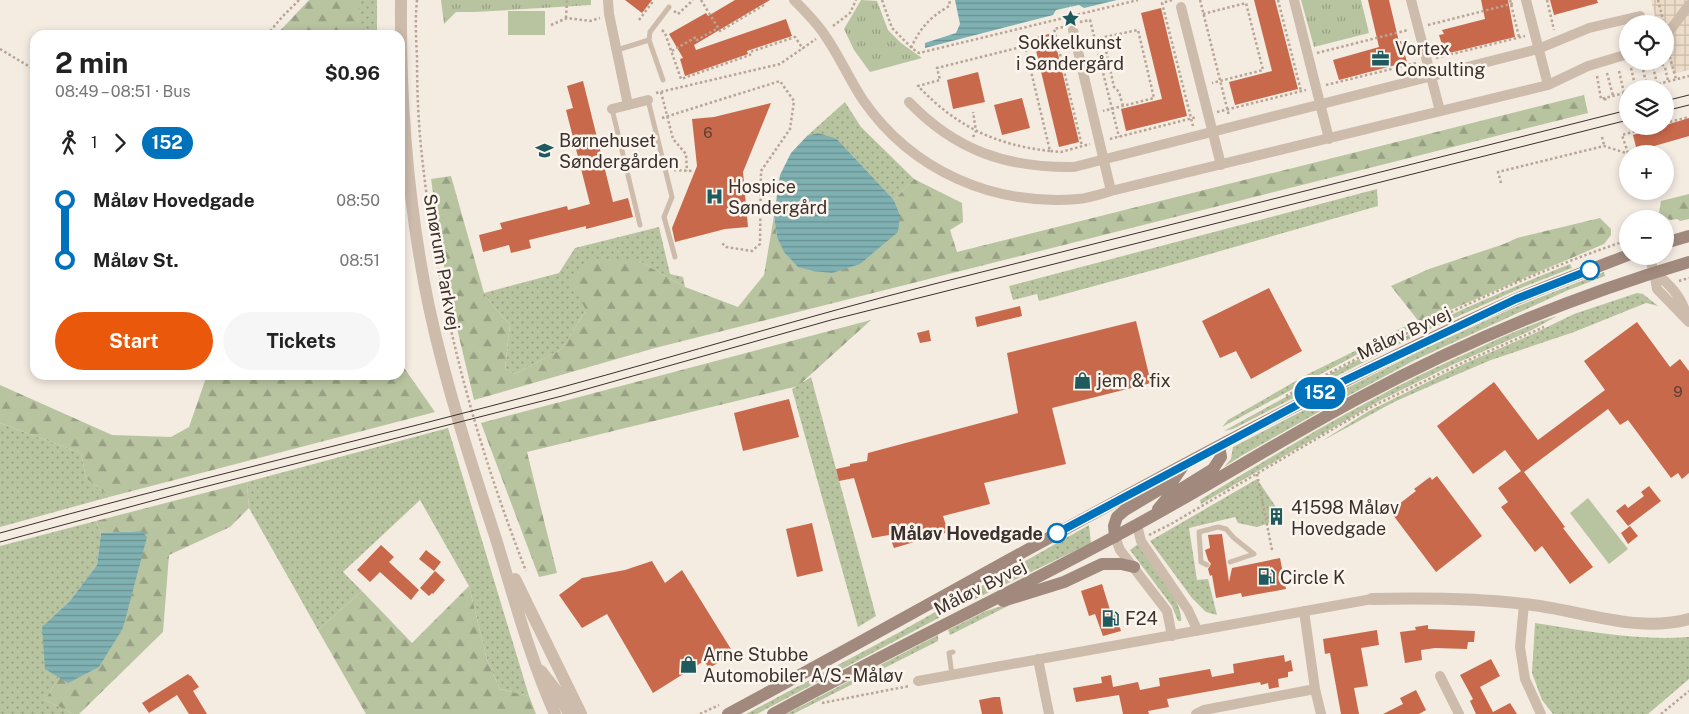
<!DOCTYPE html>
<html lang="en">
<head>
<meta charset="utf-8">
<style>
	:root { --surface:#fff; --page:#f6f6f6; --text:#222; --muted:#767676; --accent:#ea580c }
	body { margin:0; font-family:"Public Sans",sans-serif; background:var(--page); color:var(--text); height:100vh; display:flex; flex-direction:column; font-size:19px; white-space:nowrap }
	* { box-sizing:border-box; margin:0 }
	p { font-size:16px; color:var(--muted) }
	.icon { flex:none; width:28px; height:28px; fill:none; stroke:currentColor; stroke-width:2; stroke-linecap:round; stroke-linejoin:round }
	.map { position:relative; flex:1; overflow:hidden }
	.side { position:absolute; left:30px; top:30px; width:375px; height:350px; display:flex; flex-direction:column; background:var(--surface); border-radius:15px; box-shadow:0 2px 8px #0003 }
	.side>* { flex:none }
	.badge { padding:0 10px; border-radius:16px; font-size:18px; line-height:32px }
	.buttons { position:absolute; left:1619px; top:15px; display:grid; gap:10px }
	.buttons a { display:grid; place-items:center; width:55px; height:55px; border-radius:50%; background:var(--surface); box-shadow:0 2px 8px #0003; font-size:25px }
	.map>.badge { position:absolute; translate:-50% -50%; box-shadow:0 0 0 2px #fff }
	.legs { display:flex; align-items:center; gap:8px; height:55px; padding:0 25px; font-size:16px }
	.legs p { margin-inline-start:auto }
	.headline { display:flex; align-items:center; justify-content:space-between; height:85px; padding:0 25px }
	h1 { font-size:28px; font-weight:700; line-height:38px }
	.button { display:flex; gap:10px; margin-top:auto; padding:10px 25px }
	.button a { flex:1; height:58px; border-radius:30px; background:var(--accent); color:#fff; font-size:20px; font-weight:700; line-height:58px; text-align:center }
	.button a+a { background:var(--page); color:var(--text) }
	ul { padding:0 25px; list-style:none }
	li { display:flex; align-items:center; gap:18px; height:60px; font-size:19px }
	li i { display:grid; place-items:center; width:8px; height:100%; margin:0 6px; background:currentColor }
	li i::after { content:''; width:12px; height:12px; margin:-6px; border:4px solid; border-radius:50%; background:var(--surface) }
	li p { margin-inline-start:auto }
	li:first-child i { background:linear-gradient(#0000 50%,currentColor 0) }
	li:last-child i { background:linear-gradient(currentColor 50%,#0000 0) }
	.map>svg:first-child { display:block }
</style>
</head>
<body>
<div class="map">
<svg width="1689" height="714" viewBox="0 0 1689 714">
	<defs>
		<pattern id="grass-dots" width="8" height="8" patternUnits="userSpaceOnUse" patternTransform="scale(1.25)"><rect width="8" height="8" fill="#b8c4a0"/><path d="M2 2h.1M6 6h.1" fill="none" stroke="#97a083" stroke-width="1.8" stroke-linecap="round"/></pattern>
		<pattern id="forest-firs" width="22" height="20" patternUnits="userSpaceOnUse" patternTransform="scale(1.25)"><rect width="22" height="20" fill="#b8c4a0"/><path d="M5 1l3.5 6h-7zM16 11l3.5 6h-7z" fill="#97a083"/></pattern>
		<pattern id="park-tufts" width="24" height="20" patternUnits="userSpaceOnUse" patternTransform="scale(1.25)"><rect width="24" height="20" fill="#b8c4a0"/><path d="M3 7l-1-3M5 7V3M7 7l1-3M15 17l-1-3M17 17v-4M19 17l1-3" fill="none" stroke="#97a083"/></pattern>
		<pattern id="plaza-grid" width="8" height="8" patternUnits="userSpaceOnUse" patternTransform="scale(1.25)"><rect width="8" height="8" fill="#ecdcc8"/><path d="M0 4h8M4 0v8" fill="none" stroke="#cbbdac"/></pattern>
		<pattern id="water-rules" width="6" height="5" patternUnits="userSpaceOnUse" patternTransform="scale(1.25)"><rect width="6" height="5" fill="#7fb0b2"/><path d="M0 2.5h6" fill="none" stroke="#699091"/></pattern>
	</defs>
	<rect width="100%" height="100%" fill="#f4ebe1"/>
	<!-- grass -->
	<path fill="url(#grass-dots)" d="M360,0H377V35H360Z
		M845,102L861,127L914,179L894,200L837,139L807,136Z
		M1377,189L1378,206L1168,266L1039,301L1037,294L1013,300L1009,286Z
		M659,227L670,274L683,277L685,287L639,261L586,310L562,349L515,374L505,369L510,324L493,306L484,293L559,273L575,248Z
		M1570,264L1572,268L1521,288L1421,333L1233,429L1224,431C1336,368 1451,311 1570,264Z
		M1604,272L1605,276L1566,291L1415,360L1331,405L1241,456L1224,467L1231,459L1233,447L1333,395L1426,348L1511,309Z
		M1637,293L1643,294L1658,306L1646,303L1574,332L1491,360L1437,383L1394,402L1322,441L1369,411L1466,363L1533,334L1574,314Z
		M1557,316L1530,331L1452,365L1381,400L1201,504L1200,500L1208,495C1294,443 1380,391 1472,351C1500,338 1528,325 1557,316Z
		M1414,322L1415,326L1360,353L1222,427L1228,420L1308,374Z
		M811,377L876,616L858,627L792,389Z
		M0,423L81,453L86,478L109,497L0,527Z
		M448,428L529,696L500,689L487,660L469,586L420,500L343,572L362,591L318,630L249,508L247,482Z
		M1257,479L1278,510L1273,514L1276,521L1257,527L1238,523L1235,517L1189,528L1197,580L1208,579L1217,615L1206,612L1192,598L1150,541Z
		M96,521L101,533L97,565L69,602L42,628L59,677L45,700L74,714H0V546Z
		M1089,525L1091,543L967,603L757,714H746L898,633Z
		M1138,544C1149,562 1184,601 1181,621H1178L1172,606L1130,550Z
		M1008,604V606L950,635L948,630L986,611Z
		M1535,623C1587,631 1637,641 1689,637V679L1648,714H1553L1542,700L1532,673Z
		M938,635V641L793,714H786Z"/>
	<!-- forest -->
	<path fill="url(#forest-firs)" d="M309,0H360V35H276Z
		M1584,95L1588,113L655,348L474,400L447,286L431,179L451,176L484,293L493,306L510,324L505,369L515,374L562,349L586,310L571,282L590,259L639,261L685,287L738,307L764,275L774,216L777,237L900,215L894,200L914,179L962,203L963,222L950,230L957,252Z
		M1689,194V219L1680,221L1677,219L1670,220L1659,213L1661,201Z
		M1600,218L1611,229V235L1604,244L1420,323L1391,286L1429,269L1504,244L1517,238Z
		M871,320L798,386L527,452L557,573L539,577L481,423Z
		M400,362L435,412L109,497L86,478L81,453L0,423V385L112,435L171,437L189,427L207,375H400Z
		M247,482L249,508L230,527L169,555L163,632L79,714H74L45,700L59,677L123,628L141,531L101,533L96,521Z
		M469,586L487,660L500,689L529,696L536,714H366L318,630L362,591L412,643Z"/>
	<!-- park -->
	<path fill="url(#park-tufts)" d="M441,0H591V5L475,12H456L444,24Z
		M861,0L877,1L888,30L901,43L922,58L870,72L854,50L844,29Z
		M1301,0H1361L1369,33L1314,47Z"/>
	<!-- pitch -->
	<path fill="#b8c4a0" d="M508,11H545V35H508Z
		M1588,498L1628,549L1609,564L1570,513Z"/>
	<!-- plaza -->
	<path fill="url(#plaza-grid)" d="M1651,0H1689V70L1673,74L1665,48V24H1657Z"/>
	<!-- water -->
	<path fill="url(#water-rules)" d="M955,0H1117L1084,8L1079,5L1056,10L1053,15L925,48V43L956,33L960,24Z
		M818,133L837,139L894,200L900,215L898,232L860,264L832,273L813,271L798,267L784,252L777,237L774,216L780,175L791,153L807,136Z
		M142,531L147,537L123,628L99,667L68,683L45,669L42,627L69,602L97,565L101,533Z"/>
	<!-- building -->
	<path fill="#c8694b" d="M625,0H652L642,13Z
		M735,0H770L694,45L696,50L786,19L792,36L747,51L748,54L685,76L680,59L683,58L669,34L706,13L708,16Z
		M1254,0H1275L1298,89L1235,105L1229,82L1272,71Z
		M1368,0H1389L1399,42L1401,41L1407,62L1339,80L1333,60L1379,47Z
		M1481,0H1508L1515,37L1445,54L1439,35L1444,34L1442,30L1485,19Z
		M1550,0H1597L1598,3L1554,15Z
		M1161,8L1187,116L1126,131L1121,109L1162,99L1141,13Z
		M1053,33L1079,142L1059,147L1033,38Z
		M978,72L985,102L953,109L947,80Z
		M583,81L613,202L628,198L633,217L586,229V226L529,240L531,248L511,253L509,245L483,252L479,235L502,229L500,223L567,206L568,210L590,204L566,110L573,108L567,86Z
		M1022,98L1030,128L1002,135L994,105Z
		M771,103L743,172L748,227L725,229L675,242L672,228L697,166L692,119L714,117Z
		M1689,118V136L1637,151L1633,135Z
		M1269,288L1302,351L1251,379L1236,351L1220,358L1202,321Z
		M1020,306L1022,316L977,327L975,317Z
		M1136,321L1151,383L1052,408L1066,464L984,483L990,504L943,516L948,532L894,548L889,535L872,538L854,478L839,481L836,469L850,466V464L867,461L868,453L1018,413L1007,353Z
		M1637,322L1670,367L1680,359L1689,371V473L1682,479L1678,473L1671,478L1628,420L1620,425L1608,409L1524,472L1565,527L1563,528L1593,567L1570,584L1542,546L1535,552L1501,507L1508,502L1498,488L1521,471L1505,450L1473,474L1437,426L1494,382L1538,440L1605,390L1584,361Z
		M929,330L931,341L920,343L917,333Z
		M789,399L799,437L743,451L734,413Z
		M1437,476L1482,536L1436,572L1390,511L1416,491L1414,489L1430,477L1432,480Z
		M1649,486L1661,501L1628,526L1616,511L1625,504L1628,508L1644,496L1641,492Z
		M812,523L823,571L797,577L786,529Z
		M1630,526L1638,536L1628,544L1621,533Z
		M1222,534L1229,582L1232,568L1280,558L1286,589L1242,597L1241,593L1216,598L1212,575L1210,576L1208,569L1211,564L1208,560L1205,550L1210,548L1208,535Z
		M381,545L394,557L389,562L419,590L411,600L380,572L370,582L357,570Z
		M426,550L441,562L434,571L419,559Z
		M652,561L665,583L682,570L734,654L709,668L704,661L653,693L607,614L582,628L559,595L582,578L625,570Z
		M435,571L445,580L433,594L432,593L429,596L420,588Z
		M1102,584L1110,610L1114,609L1121,631L1103,636L1095,614L1089,616L1081,591Z
		M1428,625V629L1475,631L1474,642H1468L1467,649L1435,648L1421,650L1422,660L1405,663L1400,632L1416,630L1415,627Z
		M1377,630L1379,645L1361,648L1368,686L1354,688L1359,714H1341L1330,653L1325,654L1323,639Z
		M1284,655L1285,662L1291,660L1293,671L1288,672V677L1278,679L1279,687L1269,689L1268,683L1261,685L1260,682L1167,699L1169,707L1148,711L1149,714H1123L1119,695L1076,702L1073,688L1102,683L1101,677L1111,675L1113,687L1138,682L1140,690L1160,686L1159,678L1210,669L1212,677L1234,673L1233,664Z
		M1491,659L1500,676L1480,687L1493,712L1510,703L1517,714H1476L1470,701L1473,699L1460,675Z
		M188,674L190,676H191L199,687L193,691L207,714H189L177,695L149,713L142,703Z
		M1416,690L1426,710L1419,714H1383L1403,704L1400,698Z
		M994,697H1000L1003,714H982L979,700Z"/>
	<g fill="none" stroke-linecap="round" stroke-linejoin="round">
		<!-- path -->
		<path stroke="#b9a596" stroke-width="2.5" stroke-dasharray="2.5 2.5" stroke-linecap="butt" d="M417,0C415,19 416,38 417,57C417,87 418,117 421,147C436,295 472,433 526,571
			M701,0L720,31L764,5
			M882,0L892,28L913,49L919,53L1138,0
			M1172,0L1162,3L1193,126
			M1200,0L1229,116
			M1278,0L1301,91
			M1510,0L1519,37
			M1547,0L1554,30
			M1658,0L1663,20
			M674,11L678,14L693,0
			M1203,14L1246,3L1263,70L1212,83
			M566,18L567,0
			M639,20L654,0
			M1080,22L1090,20L1119,137
			M551,25L567,18L590,21L600,18
			M1428,25L1515,3
			M833,26L850,13L856,0
			M1063,27L1054,29L1082,146
			M662,30L665,33L681,79L750,55V52L795,37L803,49
			M267,35L282,17L299,0
			M1103,37L1114,87L1119,92L1123,106
			M1095,39L1138,30L1154,98L1103,111
			M1667,47L1676,79
			M911,48C919,30 929,18 946,8L949,6L950,0
			M0,49L35,70
			M672,51L696,37L697,40L718,28
			M1317,53L1408,30
			M1436,58L1525,36
			M1658,61L1665,67L1668,81
			M1652,62L1657,84
			M1642,65L1647,87
			M1631,68L1636,89
			M1619,71L1624,93
			M1607,73L1613,96
			M1597,76L1601,99L1628,92
			M1326,85L1416,63
			M1639,89L1689,76
			M661,92L673,139L686,154L687,171
			M656,93L780,64L816,39
			M1605,98L1606,103
			M1217,112L1306,90
			M662,118L780,81L794,101L790,129L761,171L760,244L752,251L726,247L722,243
			M1665,123L1689,117
			M973,137L976,131L973,112
			M1602,137L1604,145
			M1110,139L1197,117
			M1050,151C995,145 956,126 918,86L940,80L937,68L1025,46L1050,151L1061,152L1090,144
			M1628,153L1622,135L1654,126
			M1639,154L1644,152L1645,154
			M674,170L693,171
			M1501,183L1498,172L1604,146L1629,154
			M1679,281L1689,278
			M1286,396C1396,337 1509,280 1628,240
			M1257,474L1272,550
			M1149,535L1171,524L1369,408L1464,362L1544,327
			M822,703L909,686
			M700,714L719,705
			M1661,714L1689,691"/>
		<!-- service -->
		<path stroke="#cdbbac" stroke-width="5" d="M649,40L650,32L669,7
			M617,50L649,40L663,80
			M648,100L672,197L664,217L675,257
			M612,109L640,225
			M1207,565L1201,562L1199,532L1218,527L1226,529L1234,538L1254,554L1230,562
			M952,675L949,653L953,652"/>
		<!-- minor -->
		<path stroke="#cdbbac" stroke-width="10" d="M608,0L609,14L628,105
			M794,0C804,10 816,22 824,34C839,55 849,79 863,100C912,171 993,206 1078,199C1089,198 1101,194 1111,191L1548,85L1588,66L1628,54
			M1294,0L1329,139
			M1411,0L1440,111
			M1526,0L1548,85
			M1181,7L1221,165
			M1073,30L1111,191
			M1665,37L1689,5
			M909,102C956,151 1007,168 1074,167L1538,49L1589,28L1640,16
			M612,109L648,100
			M1649,256L1654,272L1657,289L1689,322
			M1654,272C1670,284 1684,299 1687,319
			M1137,525L1141,541L1188,610L1195,625L1196,631
			M1115,537L1120,550L1167,611L1172,636
			M1524,604L1520,647L1525,679L1541,714
			M1304,611L1315,689L1321,714
			M1038,659L1049,714
			M1440,676L1459,714
			M918,681L1372,599
			M1196,714L1204,710L1315,689"/>
		<!-- tertiary -->
		<path stroke="#cdbbac" stroke-width="12" d="M401,0C400,103 408,207 429,307C446,386 471,463 496,539C514,598 530,658 555,714
			M515,579L581,714
			M1372,599C1422,598 1474,598 1524,604C1578,609 1635,634 1689,619
			M541,671L558,693L569,714"/>
		<!-- secondary -->
		<path stroke="#a18a7d" stroke-width="12" d="M1665,243L1689,236
			M1158,509L1168,497L1213,469L1221,457L1219,446
			M1115,537L1114,526L1117,517L1125,510L1172,482L1183,466
			M1003,601L1064,582L1102,564H1121L1134,567
			M728,714C989,574 1244,422 1514,300C1551,284 1590,270 1628,255
			M773,714C893,648 1018,590 1138,524C1213,483 1286,437 1361,397C1464,342 1577,295 1689,262"/>
		<!-- tram -->
		<path stroke="#3b302b" stroke-width="1" d="M1665,101L1689,95
			M1665,111L1689,105
			M0,533C185,481 373,438 559,388C684,354 808,316 934,284L1628,110
			M0,542L196,489L562,396L831,320L1628,120"/>
	</g>
	<g fill="none" stroke-linecap="round" stroke-linejoin="round">
		<defs>
			<path id="line-1" d="M1057,533L1331,387L1516,299L1590,270"/>
		</defs>
		<!-- line-1 casing -->
		<use href="#line-1" stroke="#fff" stroke-width="11"/>
		<!-- line-1 -->
		<use href="#line-1" stroke="#0072bc" stroke-width="8"/>
	</g>
	<!-- icons -->
	<defs>
		<symbol id="sight-bare" viewBox="-9 -9 18 18"><path d="M0-6L1.8-2.2L6-1.7L2.9 1.2L3.7 5.4L0 3.3L-3.7 5.4L-2.9 1.2L-6-1.7L-1.8-2.2Z" fill="#1f5a5e" stroke="#fbf5ee" stroke-width="2.5" paint-order="stroke"/></symbol>
		<symbol id="office-bare" viewBox="-9 -9 18 18"><path d="M-6-3h4V-5.5h4V-3h4V5H-6ZM-1-4.5V-3h2v-1.5ZM-6 0V1H6V0Z" fill="#1f5a5e" stroke="#fbf5ee" stroke-width="2.5" paint-order="stroke"/></symbol>
		<symbol id="school-bare" viewBox="-9 -9 18 18"><path d="M0-5L7-2L0 1L-7-2ZM-4 1L0 2.5L4 1V4Q0 6-4 4Z" fill="#1f5a5e" stroke="#fbf5ee" stroke-width="2.5" paint-order="stroke"/></symbol>
		<symbol id="hospital-bare" viewBox="-9 -9 18 18"><path d="M-5-5h3v3.5h4V-5h3V5h-3V1.5h-4V5h-3Z" fill="#1f5a5e" stroke="#fbf5ee" stroke-width="2.5" paint-order="stroke"/></symbol>
		<symbol id="shop-bare" viewBox="-9 -9 18 18"><path d="M-5-2.5h2.3a2.7 3.5 0 0 1 5.4 0H5L5.5 6h-11ZM-1.5-2.5h3a1.5 2.3 0 0 0-3 0Z" fill="#1f5a5e" stroke="#fbf5ee" stroke-width="2.5" paint-order="stroke"/></symbol>
		<symbol id="building-bare" viewBox="-9 -9 18 18"><path d="M-4-6H4V6H1V3H-1V6H-4ZM-2.5-4.3h1.7v1.8h-1.7ZM.8-4.3h1.7v1.8H.8ZM-2.5-1h1.7V.8h-1.7ZM.8-1h1.7V.8H.8Z" fill="#1f5a5e" stroke="#fbf5ee" stroke-width="2.5" paint-order="stroke"/></symbol>
		<symbol id="fuel-bare" viewBox="-9 -9 18 18"><path d="M-5.5-6h7V0h2V4h1.3V-2.5L3-4.5l.8-.8L6-3V5H2.5V1h-1V6h-7ZM-4.2-4.7v3.2H.2V-4.7Z" fill="#1f5a5e" stroke="#fbf5ee" stroke-width="2.5" paint-order="stroke"/></symbol>
	</defs>
	<g fill-rule="evenodd">
		<use href="#sight-bare" x="1058" y="6" width="25" height="25"/>
		<use href="#office-bare" x="1368" y="46" width="25" height="25"/>
		<use href="#school-bare" x="532" y="138" width="25" height="25"/>
		<use href="#hospital-bare" x="702" y="184" width="25" height="25"/>
		<use href="#shop-bare" x="1070" y="368" width="25" height="25"/>
		<use href="#building-bare" x="1264" y="504" width="25" height="25"/>
		<use href="#fuel-bare" x="1254" y="564" width="25" height="25"/>
		<use href="#fuel-bare" x="1098" y="606" width="25" height="25"/>
		<use href="#shop-bare" x="676" y="652" width="25" height="25"/>
	</g>
	<!-- markers -->
	<g fill="#fff" stroke="#0072bc" stroke-width="2.5">
		<circle cx="1590" cy="270" r="9"/>
		<circle cx="1057" cy="533" r="9"/>
	</g>
	<g text-anchor="middle" dominant-baseline="central" stroke-width="5" stroke-linejoin="round" paint-order="stroke">
		<!-- number labels -->
		<g font-size="15" fill="#5e3e33">
			<text x="708" y="132">6</text>
			<text x="1678" y="391">9</text>
		</g>
		<!-- poi labels -->
		<g font-size="18" fill="#3b302b" stroke="#fbf5ee" text-anchor="start">
			<text x="1070" y="42" text-anchor="middle">Sokkelkunst<tspan x="1070" dy="21">i Søndergård</tspan></text>
			<text x="1395" y="48">Vortex<tspan x="1395" dy="21">Consulting</tspan></text>
			<text x="559" y="140">Børnehuset<tspan x="559" dy="21">Søndergården</tspan></text>
			<text x="728" y="186">Hospice<tspan x="728" dy="21">Søndergård</tspan></text>
			<text x="1097" y="380">jem &amp; fix</text>
			<text x="1291" y="507">41598 Måløv<tspan x="1291" dy="21">Hovedgade</tspan></text>
			<text x="1280" y="577">Circle K</text>
			<text x="1125" y="618">F24</text>
			<text x="703" y="654">Arne Stubbe<tspan x="703" dy="21">Automobiler A/S - Måløv</tspan></text>
		</g>
		<!-- street labels -->
		<g font-size="18" fill="#3b302b" stroke="#fbf5ee">
			<text transform="translate(442 262) rotate(80)">Smørum Parkvej</text>
			<text transform="translate(1404 333) rotate(-25)">Måløv Byvej</text>
			<text transform="translate(980 587) rotate(-27)">Måløv Byvej</text>
		</g>
		<!-- stop labels -->
		<g font-size="18" font-weight="bold" fill="#3b302b" stroke="#fbf5ee" text-anchor="end">
			<text x="1043" y="533">Måløv Hovedgade</text>
		</g>
	</g>
</svg>
<div class="buttons">
<a><svg class="icon" aria-label="locate" viewBox="0 0 24 24"><circle cx="12" cy="12" r="6"/><path d="M12 2v4M12 18v4M2 12h4M18 12h4"/></svg></a>
<a><svg class="icon" aria-label="layers" viewBox="0 0 24 24"><path d="M12 4l9 5-9 5-9-5zM3 14l9 5 9-5"/></svg></a>
<a>+</a>
<a>−</a>
</div>
<b class="badge" style="left:1320px;top:393px;background:#0072bc;color:#fff">152</b>
<section class="side">
<div class="headline"><div><h1>2 min</h1><p>08:49 – 08:51 · Bus</p></div><b>$0.96</b></div>
<div class="legs"><svg class="icon" aria-label="walk" viewBox="0 0 24 24"><circle cx="13" cy="4" r="2"/><path d="M13 8l-2 6 4 7M11 14l-3 7M7 12l3-4h3l4 4"/></svg>1<svg class="icon" aria-label="forward" viewBox="0 0 24 24"><path d="M9 5l7 7-7 7"/></svg><b class="badge" style="background:#0072bc;color:#fff">152</b></div>
<ul>
<li><i style="color:#0072bc"></i><b>Måløv Hovedgade</b><p>08:50</p></li>
<li><i style="color:#0072bc"></i><b>Måløv St.</b><p>08:51</p></li>
</ul>
<div class="button"><a>Start</a><a>Tickets</a></div>
</section>
</div>
</body>
</html>
